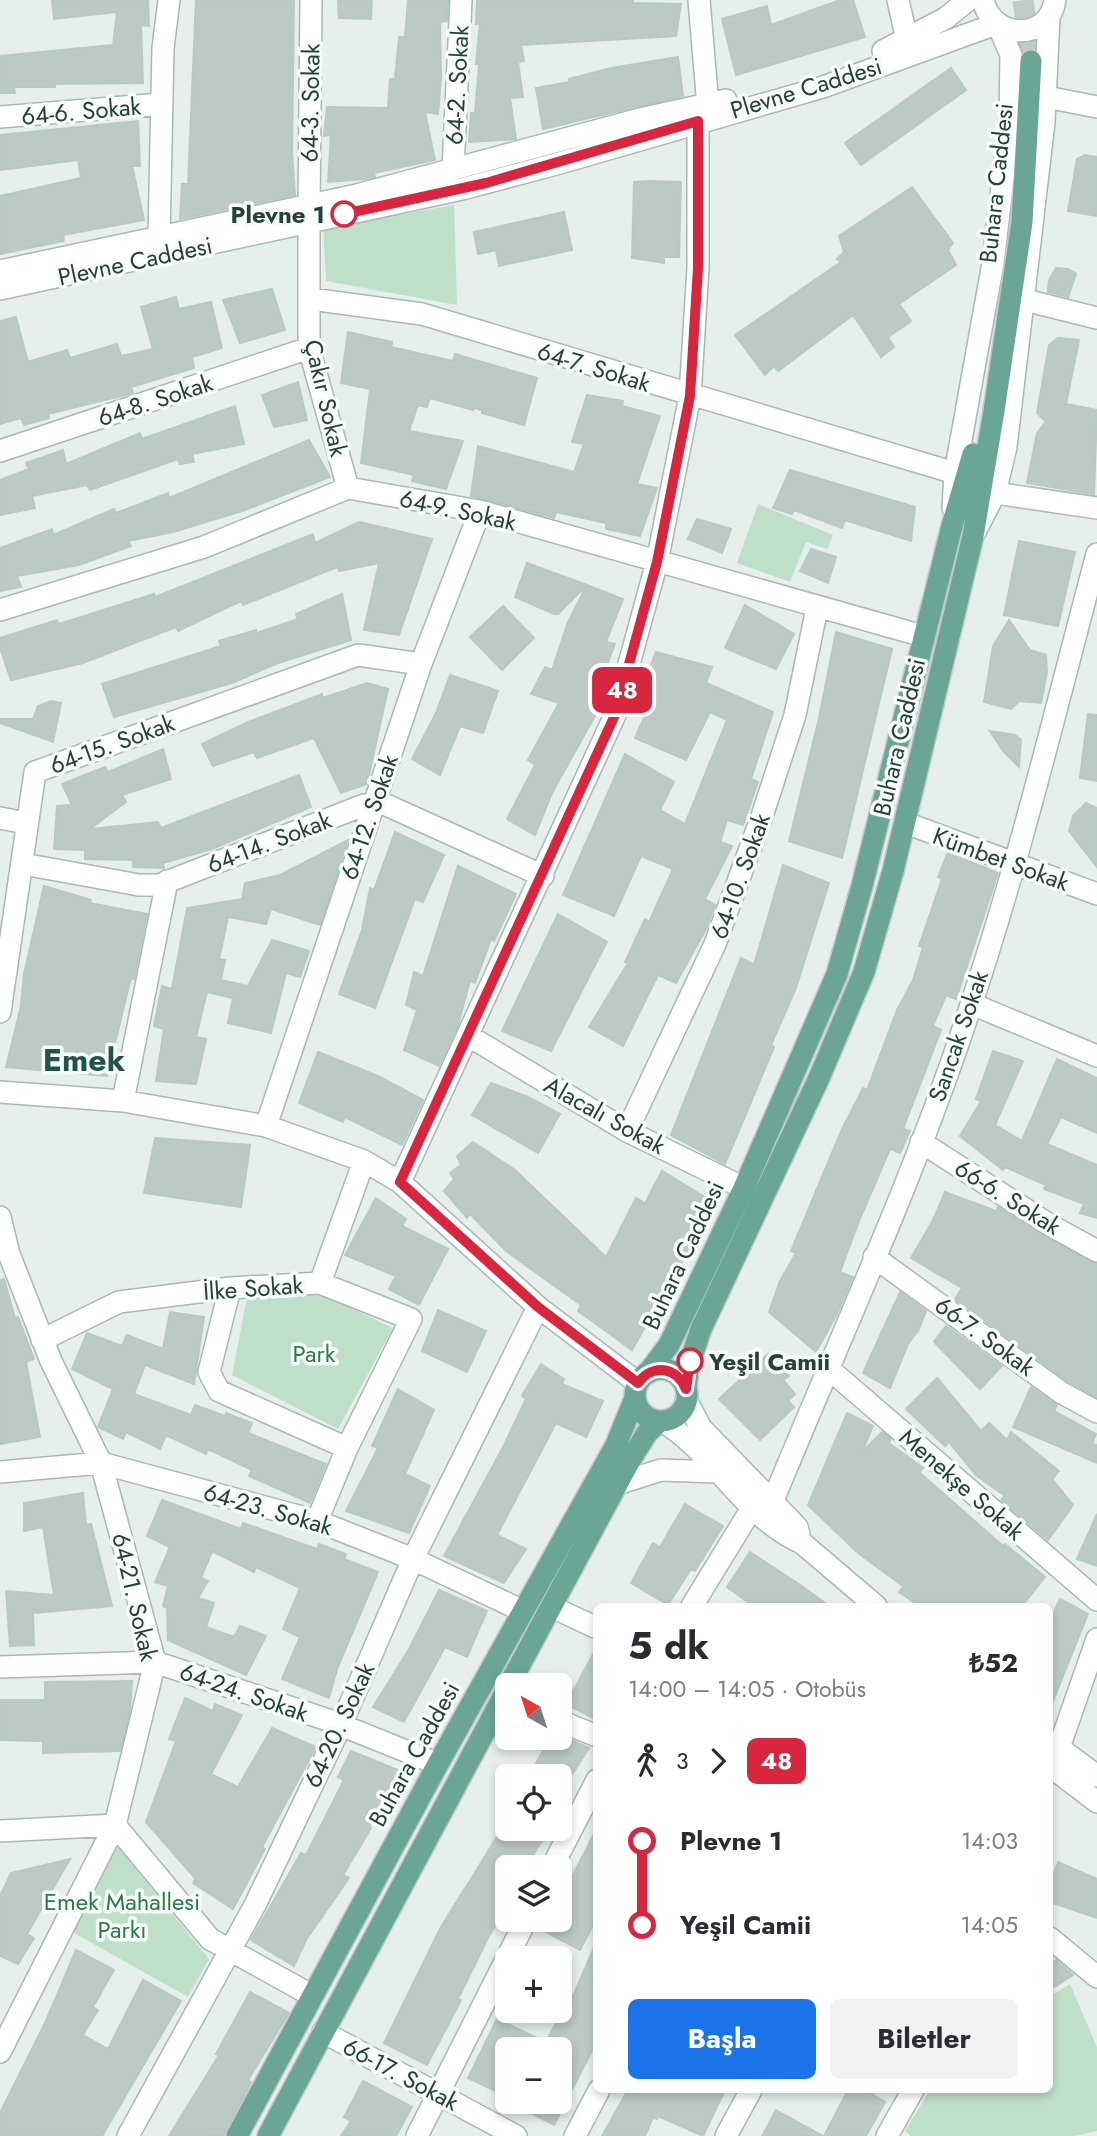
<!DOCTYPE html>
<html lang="tr">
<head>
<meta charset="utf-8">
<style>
	:root { --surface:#fff; --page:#f2f2f3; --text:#2b2b33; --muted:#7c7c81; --accent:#1a73e8 }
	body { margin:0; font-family:Jost,sans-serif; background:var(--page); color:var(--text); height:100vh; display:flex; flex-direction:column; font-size:26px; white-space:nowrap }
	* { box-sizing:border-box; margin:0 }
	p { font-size:23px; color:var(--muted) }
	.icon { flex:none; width:38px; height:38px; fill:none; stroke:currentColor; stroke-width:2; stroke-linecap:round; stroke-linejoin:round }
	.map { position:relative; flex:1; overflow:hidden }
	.panel { position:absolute; left:593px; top:1603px; width:460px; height:490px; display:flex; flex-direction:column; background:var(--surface); border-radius:10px; box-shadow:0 4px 10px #0003 }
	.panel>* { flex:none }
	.badge { padding:0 14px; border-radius:10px; font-size:24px; line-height:46px }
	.needle { width:46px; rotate:321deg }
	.controls { position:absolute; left:495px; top:1673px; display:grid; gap:14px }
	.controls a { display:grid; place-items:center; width:77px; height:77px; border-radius:10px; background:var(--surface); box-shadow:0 4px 10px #0003; font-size:35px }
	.map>.badge { position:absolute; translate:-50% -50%; box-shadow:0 0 0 4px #fff }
	.legs { display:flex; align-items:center; gap:10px; height:77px; padding:0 35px; font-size:23px }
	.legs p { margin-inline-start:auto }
	.overview { display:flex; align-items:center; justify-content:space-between; height:119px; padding:0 35px }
	h1 { font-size:38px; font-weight:700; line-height:52px }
	.action { display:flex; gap:14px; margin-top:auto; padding:14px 35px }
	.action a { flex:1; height:80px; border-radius:10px; background:var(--accent); color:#fff; font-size:28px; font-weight:700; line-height:80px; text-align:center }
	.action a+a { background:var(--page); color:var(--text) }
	ul { padding:0 35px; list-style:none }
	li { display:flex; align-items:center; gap:24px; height:84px; font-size:26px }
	li i { display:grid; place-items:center; width:10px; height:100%; margin:0 9px; background:currentColor }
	li i::after { content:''; width:18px; height:18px; margin:-9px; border:5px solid; border-radius:50%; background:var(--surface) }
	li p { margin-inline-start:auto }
	li:first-child i { background:linear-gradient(#0000 50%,currentColor 0) }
	li:last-child i { background:linear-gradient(currentColor 50%,#0000 0) }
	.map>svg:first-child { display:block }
</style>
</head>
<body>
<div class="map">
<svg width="1097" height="2136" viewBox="0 0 1097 2136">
	<rect width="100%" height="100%" fill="#e6efeb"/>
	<!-- green -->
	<path fill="#bfe0c8" d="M454,205L457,305L326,281L323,228Z
		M758,504L833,535L827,549L806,542L790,582L737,563Z
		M271,1293L326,1296L393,1328L338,1429L232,1375L247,1298Z
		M118,1847L209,1959L188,1997L67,1929Z
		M1070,1984L1097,2047V2131L1075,2136H911L905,2131L930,2090H1050V1989L1054,1994Z"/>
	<!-- building -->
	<path fill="#bbcac4" stroke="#b8c9c2" stroke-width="2" d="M52,0H148L149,26L141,25L143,83L55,84V87H14L15,93H0V56L113,45L117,12L54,19Z
		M196,0H294L292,153L295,195L180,219L182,184H188Z
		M338,0H372L371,19L339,18Z
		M408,0H448L447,21L440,22L441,77L438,114L425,112L435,160L374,173L375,177L366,179L328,182L331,135L324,136L327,107L388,108L390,79H395L399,37H405Z
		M477,0H633V3L681,4L676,36L521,45L524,61L518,62L523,97L510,98L516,139L469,142L471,113H475L479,64H476L480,23L476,24Z
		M840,0H853L865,37L736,75L722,19L767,6L771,25Z
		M678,57L683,96L543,129L536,88L570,82L569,79L611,68Z
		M951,68L966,90L861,165L845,143Z
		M138,121L140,166H132L144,220L63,235L64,241L0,254V196L81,178L78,160L0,170V135Z
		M1085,155L1097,157V216L1068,211L1077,159Z
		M653,181L681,182L679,257H664V263L632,258L634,182Z
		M912,187L953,243L948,250L956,265L899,304L911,321L888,337L894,347L881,357L853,315L778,371L774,366L765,375L735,335L841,262L837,259L844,252L839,236Z
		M564,212L572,250L499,266L496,250L478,254L474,232Z
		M1056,268L1068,269L1076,274L1068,297L1048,292L1049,280Z
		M272,289L285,330L240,343L223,300Z
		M176,297L179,309L211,302L222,348L192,357L194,368L131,387L133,393L48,414L49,418L24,425L21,418L0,424V321L16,317L28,362L67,350L70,358L117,344L121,356L153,349L141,307Z
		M348,332L392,342L391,347L453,361L455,354L537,378L524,425L482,413V410L474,408L473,410L430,398L427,407L418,405L409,431L463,441L446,489L412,481L414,475L361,463L370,389L341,383Z
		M1058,338L1079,340L1066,404L1097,410L1094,494L1027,483L1037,433L1046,422L1037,413L1049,345Z
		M298,382L307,420L274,427L262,395Z
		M587,395L623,401L622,406L660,416L637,484L657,488L640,536L606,529V523L556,512L554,518L471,496L478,446L574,472L584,444L572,442Z
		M235,406L244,444L192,454L194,462L180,464L178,459L90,490L87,485L32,496L35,508L0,515V480L29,469L26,463L63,450L66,464L140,433L142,439Z
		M309,440L330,477L242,511L173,532L128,541L131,546L79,565L17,576L21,587L0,591V548L52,529L53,535L114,509L116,513L168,493L169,498Z
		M790,470L915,507L911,541L845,520L842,528L794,510L792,514L773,508Z
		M697,519L731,529L722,553L688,539Z
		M359,522L432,539L399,635L364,630L379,563L339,571L337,567L243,605L241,601L178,631L176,627L83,663L11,680L0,648V638L57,620L59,624L154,594L155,597L313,534L315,543Z
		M1019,541L1075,552L1058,626L1004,615Z
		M811,549L836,557L828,583L800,571Z
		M527,563L587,585L558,614H554L515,597Z
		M587,585L623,599L606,642L615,644L598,688L602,689L596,714L552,793L535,835L507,819L535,765L528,760L559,703L531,694L545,667L552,670L568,622Z
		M342,594L351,640L278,663L232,683L114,717L102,684L221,646L219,641L256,630L257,633L298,619L296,614Z
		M745,605L794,634L776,669L725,648Z
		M503,606L534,638L502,670L470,637Z
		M1009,620L1030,650L1046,655L1047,672L1041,703L1019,701L1011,709L984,702L993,646Z
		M836,632L892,649L842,858L789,841L819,718Z
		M656,652L712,667L706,683L773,712L751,779L758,782L743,825L727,820L720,842L732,846L705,899L715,905L706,929L676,983L658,975L623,1046L589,1027L628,963L625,962L645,919L649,922L673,869L641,856L614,916L563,895L625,754L674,782L660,810L685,824L727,720L710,712L686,760L635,738L656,691L643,685Z
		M450,675L498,691L483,733L460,726L440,775L412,759L436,713Z
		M367,683L388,689L367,784L341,793L314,738L257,758L254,752L213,766L202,744L248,722L322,694L323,698Z
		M51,701L61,703L53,742L0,723V719H33L38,706Z
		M1088,714L1097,715V781L1080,778Z
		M990,731L1015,735L1021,740L1019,767L1003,751Z
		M163,749L171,779L122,795L126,802L90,829L158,822L161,828L299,775L311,807L212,849L163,863L164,868L133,867V860L85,859V850L54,849L57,806L72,805L62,784L105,767L108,772Z
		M1086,803L1097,808V867L1069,831L1073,816Z
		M395,832L444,855L423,902L415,899L375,1008L339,994L362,930L370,888L374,890Z
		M348,840L320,925L271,909L266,924L228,917L219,959L225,960L221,980L248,986L272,940L309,951L300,977L286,973L271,1033L228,1023L233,998L207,992L196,1037L206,1039L196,1084L156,1081L164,1029L154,1026L162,986L172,989L187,908L242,899L245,883L280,875Z
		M948,852L998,873L956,999L946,995L933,1026L941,1030L903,1129L910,1131L900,1153L890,1149L859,1221L840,1272L853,1277L836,1316L816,1352L769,1312L780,1281L796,1253L791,1251L842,1129L863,1088L867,1090L897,1010L913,980L923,947L919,946L942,879L938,877Z
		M783,865L829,883L796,988L771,1045L774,1047L725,1164L671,1135L741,958L754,965Z
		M458,866L516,894L494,941L491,939L475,983L470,981L458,1025L439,1066L404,1050L417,1010L406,1005L414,972L423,976Z
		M44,886L91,900L90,903L147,914L134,979L131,978L107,1076L6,1067L21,1006L24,974Z
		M558,914L607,942L551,1051L502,1031Z
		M993,1051L1023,1061L995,1125L1022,1141L1057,1059L1097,1078V1133L1061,1117L1047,1144L1097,1165V1218L1080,1213L1084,1204L1044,1189L1046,1185L1005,1167L1003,1170L960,1136L981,1101L976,1099Z
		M318,1052L378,1076L423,1100L402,1145L345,1117L343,1122L299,1103Z
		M491,1083L528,1097L560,1114L538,1153L472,1115Z
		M155,1138L250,1145L241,1207L144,1193Z
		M473,1142L515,1170L606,1257L636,1198L645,1203L662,1171L711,1201L664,1300L661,1299L632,1350L578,1311L581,1305L506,1251L470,1214L467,1218L444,1191L454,1179L450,1173L461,1165L457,1156Z
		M945,1192L996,1211L998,1207L1044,1236L1097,1264V1397L1069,1382L955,1299L962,1288L911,1258L933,1220Z
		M376,1198L406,1219L402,1226L448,1249L419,1305L389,1289L396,1276L345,1255Z
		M4,1279L15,1318L18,1317L34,1359L26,1362L40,1437L0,1444V1280Z
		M900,1292L926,1311L918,1331L908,1344L890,1388L863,1373Z
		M438,1310L486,1331L467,1372L422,1351Z
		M170,1312L204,1317L194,1384L145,1365L134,1394L191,1415L195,1405L225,1416L226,1413L252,1423L248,1433L326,1464L310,1503L249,1476L252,1470L208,1449L206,1454L166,1435L160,1449L126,1432L123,1439L98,1427L113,1389L72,1369L87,1333L122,1346L127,1335L163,1349Z
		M946,1326L1002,1366L980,1389L934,1342Z
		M768,1354L789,1376L783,1380L795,1394L788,1401L794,1407L760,1440L719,1399Z
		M541,1364L564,1379L562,1384L603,1401L586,1437L556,1423L497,1535L526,1549L504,1583L444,1556L502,1449L526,1399L522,1396Z
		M937,1378L981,1431L989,1423L1007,1440L1011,1432L1059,1471L1052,1479L1073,1505L1048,1540L1001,1500L1005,1496L976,1475L949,1442L945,1446L906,1409Z
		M1031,1387L1057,1405L1054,1411L1096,1434L1092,1444L1097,1445V1463L1013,1427Z
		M398,1389L434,1410L405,1474L430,1486L409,1533L346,1511L378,1448L372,1446Z
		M847,1413L873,1426L862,1452L882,1432L891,1439L889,1443L923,1468L919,1472L1003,1546L1005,1544L1045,1577L1022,1606H920L899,1592L904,1587L858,1553L808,1505Z
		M83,1493L86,1525L91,1524L112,1606L33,1613L34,1645L10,1646L6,1591L54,1595L43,1527L24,1531V1503Z
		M162,1500L241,1529L243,1523L317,1549L319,1544L346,1554L344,1559L378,1572L337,1669L329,1698L282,1679L300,1637L283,1629L300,1588L256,1567L254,1572L212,1551L201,1578L208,1581L198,1598L214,1603L206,1627L234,1637L240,1626L266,1636L246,1675L168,1640L167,1608L163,1606L168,1586L155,1582L170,1547L147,1536Z
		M685,1504L723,1526L695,1571L691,1569L668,1605L631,1583L653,1543L660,1547Z
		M1097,1514V1566L1077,1559Z
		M750,1552L799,1584L829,1606H753L727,1587Z
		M439,1590L487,1611L467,1657L445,1647L404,1722L373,1707L408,1651Z
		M1060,1599L1088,1614L1051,1706L1050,1621Z
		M597,1647V1720L566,1704Z
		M132,1681L130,1710L120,1751L43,1753V1741L0,1740V1700H45V1682Z
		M185,1698L213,1711L215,1704L242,1715L211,1774L238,1787L272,1728L316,1747L262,1847L265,1849L233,1909L193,1883L195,1878L146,1822L176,1741L169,1739Z
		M560,1735L589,1748L560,1793V1776H529L550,1738H560Z
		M351,1751L410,1775L392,1801L383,1797L369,1827L371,1828L343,1875L349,1878L306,1940L294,1966L251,1940L301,1853L306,1855L344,1780L338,1777Z
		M597,1828V1918L580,1950L544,1931L549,1920H560V1900Z
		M502,1829H549L526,1867H508V1905L490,1934L458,1999L461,2000L427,2065L384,2043L441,1927Z
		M70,1859L27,1934L34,1938L18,1964L0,1956V1896L11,1873Z
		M1058,1862L1097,1879V1918L1050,1902V1885Z
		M597,1941V2041L554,2125L509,2102H560V2049H508V2097L468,2078L497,2019L546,2042L571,1994L573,1996Z
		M76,1950L114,1970L93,2007L98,2010L83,2035L108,2049L143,1980L181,2001L102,2136H0V2113L46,2021Z
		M1056,1960L1073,1975L1055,1987L1050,1980V1965Z
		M250,1992L289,2013L248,2080L251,2082L224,2135L169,2136L219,2055L216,2054Z
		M363,2081L412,2107L396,2136H341L351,2121L344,2117Z
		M628,2090H725L703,2136L658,2116L657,2119L653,2117L645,2136H602Z
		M848,2090H866L885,2102L866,2136H824Z
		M776,2110L823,2136H762Z"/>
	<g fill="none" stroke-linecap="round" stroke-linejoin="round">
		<!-- primary-tunnel -->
		<path stroke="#bfccc8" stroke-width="21" stroke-dasharray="21 10" stroke-linecap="butt" d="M1023,0L1031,61"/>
		<defs>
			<path id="minor" d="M699,0L709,118
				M898,0L907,40
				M1046,97L1097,107
				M0,117L161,104
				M453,169L461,0
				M309,207L311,0
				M309,223V348L348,488
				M159,238L163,48L169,0
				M311,299L422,314L955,473
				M1025,300L1097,318
				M0,451L309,348
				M995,493L1097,508
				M0,610L204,547L348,488L480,511L923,636
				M0,818L26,823
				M906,823L1097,894
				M23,864L139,885H159L364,805L382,803L543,876
				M972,1004L1097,1056
				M0,1012L35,772L358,655L421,664
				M469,1036L627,1131L744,1188
				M0,1092L123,1101L266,1126L364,1161L400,1182L538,1307L638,1383
				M123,1101L167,881
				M266,1126L421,664L480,511
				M627,1131L715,944L762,816L795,715L817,608
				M921,1142L1050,1225L1097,1251
				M400,1182L615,715L657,562L690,396L698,268V121
				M0,1217L9,1254L51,1361L101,1463L155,1662L115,1825L0,2052
				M874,1257L1062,1393L1097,1412
				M320,1283L364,1161
				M230,1288L209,1372L219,1391L347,1448
				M42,1340L119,1302L230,1288L320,1283L411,1319L347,1448L317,1521
				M828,1368L1097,1600
				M0,1472L101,1463L317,1521L413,1559L523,1611
				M764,1516L772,1503C840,1337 917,1172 972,1002C1021,855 1057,704 1097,554
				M692,1606L752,1508
				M552,1607L597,1628
				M0,1667L155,1662L331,1721L438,1764
				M560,1721L597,1736
				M1054,1762L1097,1639
				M0,1831L115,1825L210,1939L311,1995
				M552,1867L597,1780
				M1050,1938L1097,1977
				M323,2032L516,2136
				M128,2136L255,1905L341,1725L413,1559L538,1307
				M417,2136L526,1920
				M575,2136L599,2090
				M726,2136L751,2090
				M887,2136L913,2090"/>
			<path id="tertiary" d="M883,51L946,18L968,0
				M0,271L357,195L640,119L726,100
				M0,289L462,189L560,163L823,87L996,24
				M686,1400L701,1428L797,1527L799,1534
				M662,1421C715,1453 744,1518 802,1543L876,1606
				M617,1484L661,1470L717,1472
				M1050,1741L1097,1776
				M1050,1766L1097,1802"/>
			<path id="secondary" d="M983,0C992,40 1049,42 1055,0
				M953,508L955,473L993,263L1010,119L1011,55L998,25
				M975,532L995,493L1006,447L1044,122L1049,17"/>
			<path id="primary" d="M635 1395a26 26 0 1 1 52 0a26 26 0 1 1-52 0Z
				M648,1373L669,1345L744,1188L837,974L862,886L952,526L973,454
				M686,1389L688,1368L701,1329L819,1078L864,972L893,871L973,536L994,411L1022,222L1031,61
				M509,1685L629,1462L647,1433L660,1421
				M237,2136L438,1764L616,1445L635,1398
				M268,2136L508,1688"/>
		</defs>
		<!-- minor casing -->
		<use href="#minor" stroke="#a8b8b2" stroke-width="24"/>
		<!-- tertiary casing -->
		<use href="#tertiary" stroke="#a8b8b2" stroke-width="24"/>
		<!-- secondary casing -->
		<use href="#secondary" stroke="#a4bbb3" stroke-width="24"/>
		<!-- primary casing -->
		<use href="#primary" stroke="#c2cac8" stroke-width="24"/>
		<!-- minor -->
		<use href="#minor" stroke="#fff" stroke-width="21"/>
		<!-- tertiary -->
		<use href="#tertiary" stroke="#fff" stroke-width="21"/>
		<!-- secondary -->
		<use href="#secondary" stroke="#fff" stroke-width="21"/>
		<!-- primary -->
		<use href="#primary" stroke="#6aa596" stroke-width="21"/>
	</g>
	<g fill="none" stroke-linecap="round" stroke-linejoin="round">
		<defs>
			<path id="line-1" d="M344,214L486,183L698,121V268L690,396L657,562L615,715L400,1182L538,1307L638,1383C652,1363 677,1367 686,1389L690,1361"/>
		</defs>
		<!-- line-1 casing -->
		<use href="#line-1" stroke="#fff" stroke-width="16"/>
		<!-- line-1 -->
		<use href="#line-1" stroke="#d7263d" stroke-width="10"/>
	</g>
	<!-- markers -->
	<g fill="#fff" stroke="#d7263d" stroke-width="3.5">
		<circle cx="344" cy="214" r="12"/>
		<circle cx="690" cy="1361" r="12"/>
	</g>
	<g text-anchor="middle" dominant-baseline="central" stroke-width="7" stroke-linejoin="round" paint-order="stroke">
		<!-- street labels -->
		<g font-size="24" fill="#24423a" stroke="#f7fbf9">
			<text transform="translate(457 85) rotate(-87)">64-2. Sokak</text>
			<text transform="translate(806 88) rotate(-17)">Plevne Caddesi</text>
			<text transform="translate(310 103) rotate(-89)">64-3. Sokak</text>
			<text transform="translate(81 111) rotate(-5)">64-6. Sokak</text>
			<text transform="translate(996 183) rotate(-84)">Buhara Caddesi</text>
			<text transform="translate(135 261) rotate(-12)">Plevne Caddesi</text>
			<text transform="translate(594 367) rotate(17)">64-7. Sokak</text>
			<text transform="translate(326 398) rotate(77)">Çakır Sokak</text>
			<text transform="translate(155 400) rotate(-18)">64-8. Sokak</text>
			<text transform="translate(458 510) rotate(12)">64-9. Sokak</text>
			<text transform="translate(899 737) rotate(-77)">Buhara Caddesi</text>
			<text transform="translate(112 744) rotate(-20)">64-15. Sokak</text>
			<text transform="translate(369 817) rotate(-71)">64-12. Sokak</text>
			<text transform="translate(269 842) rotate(-21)">64-14. Sokak</text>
			<text transform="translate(1001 859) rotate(20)">Kümbet Sokak</text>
			<text transform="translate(740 876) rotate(-70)">64-10. Sokak</text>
			<text transform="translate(958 1036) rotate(-71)">Sancak Sokak</text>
			<text transform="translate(605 1115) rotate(29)">Alacalı Sokak</text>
			<text transform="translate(1008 1197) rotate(32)">66-6. Sokak</text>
			<text transform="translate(683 1255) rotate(-65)">Buhara Caddesi</text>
			<text transform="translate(253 1288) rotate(-4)">İlke Sokak</text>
			<text transform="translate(985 1336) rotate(36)">66-7. Sokak</text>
			<text transform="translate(962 1484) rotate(41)">Menekşe Sokak</text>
			<text transform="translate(268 1509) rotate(16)">64-23. Sokak</text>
			<text transform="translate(135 1597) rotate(77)">64-21. Sokak</text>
			<text transform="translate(244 1692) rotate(19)">64-24. Sokak</text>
			<text transform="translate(339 1725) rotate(-65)">64-20. Sokak</text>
			<text transform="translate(414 1754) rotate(-61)">Buhara Caddesi</text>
			<text transform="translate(401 2074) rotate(28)">66-17. Sokak</text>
		</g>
		<!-- stop labels -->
		<g font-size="24" font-weight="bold" fill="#24423a" stroke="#f7fbf9" text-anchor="end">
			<text x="325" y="214">Plevne 1</text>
			<text x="709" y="1361" text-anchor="start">Yeşil Camii</text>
		</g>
		<!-- park labels -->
		<g font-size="24" fill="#2d7a4b" stroke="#f7fbf9">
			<text x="314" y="1353">Park</text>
			<text x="122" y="1901">Emek Mahallesi<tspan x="122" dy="28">Parkı</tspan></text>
		</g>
		<!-- district labels -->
		<g font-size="32" font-weight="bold" fill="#1f5548" stroke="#f7fbf9">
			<text x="84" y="1060">Emek</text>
		</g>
	</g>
</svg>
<div class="controls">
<a><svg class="needle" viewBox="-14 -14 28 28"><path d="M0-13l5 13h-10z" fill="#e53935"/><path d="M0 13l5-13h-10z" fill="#7c7c81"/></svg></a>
<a><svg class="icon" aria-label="locate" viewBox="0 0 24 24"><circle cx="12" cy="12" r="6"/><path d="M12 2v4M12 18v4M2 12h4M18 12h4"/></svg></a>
<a><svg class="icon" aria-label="layers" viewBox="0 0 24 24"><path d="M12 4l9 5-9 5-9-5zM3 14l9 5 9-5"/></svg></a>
<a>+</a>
<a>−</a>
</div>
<b class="badge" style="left:622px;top:690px;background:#d7263d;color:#fff">48</b>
<section class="panel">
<div class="overview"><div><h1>5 dk</h1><p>14:00 – 14:05 · Otobüs</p></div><b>₺52</b></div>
<div class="legs"><svg class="icon" aria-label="walk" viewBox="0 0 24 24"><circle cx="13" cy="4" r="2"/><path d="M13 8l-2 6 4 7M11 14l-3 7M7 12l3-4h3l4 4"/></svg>3<svg class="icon" aria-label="forward" viewBox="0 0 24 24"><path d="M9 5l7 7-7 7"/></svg><b class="badge" style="background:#d7263d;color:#fff">48</b></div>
<ul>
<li><i style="color:#d7263d"></i><b>Plevne 1</b><p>14:03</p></li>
<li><i style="color:#d7263d"></i><b>Yeşil Camii</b><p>14:05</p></li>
</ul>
<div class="action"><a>Başla</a><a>Biletler</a></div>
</section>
</div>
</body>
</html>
